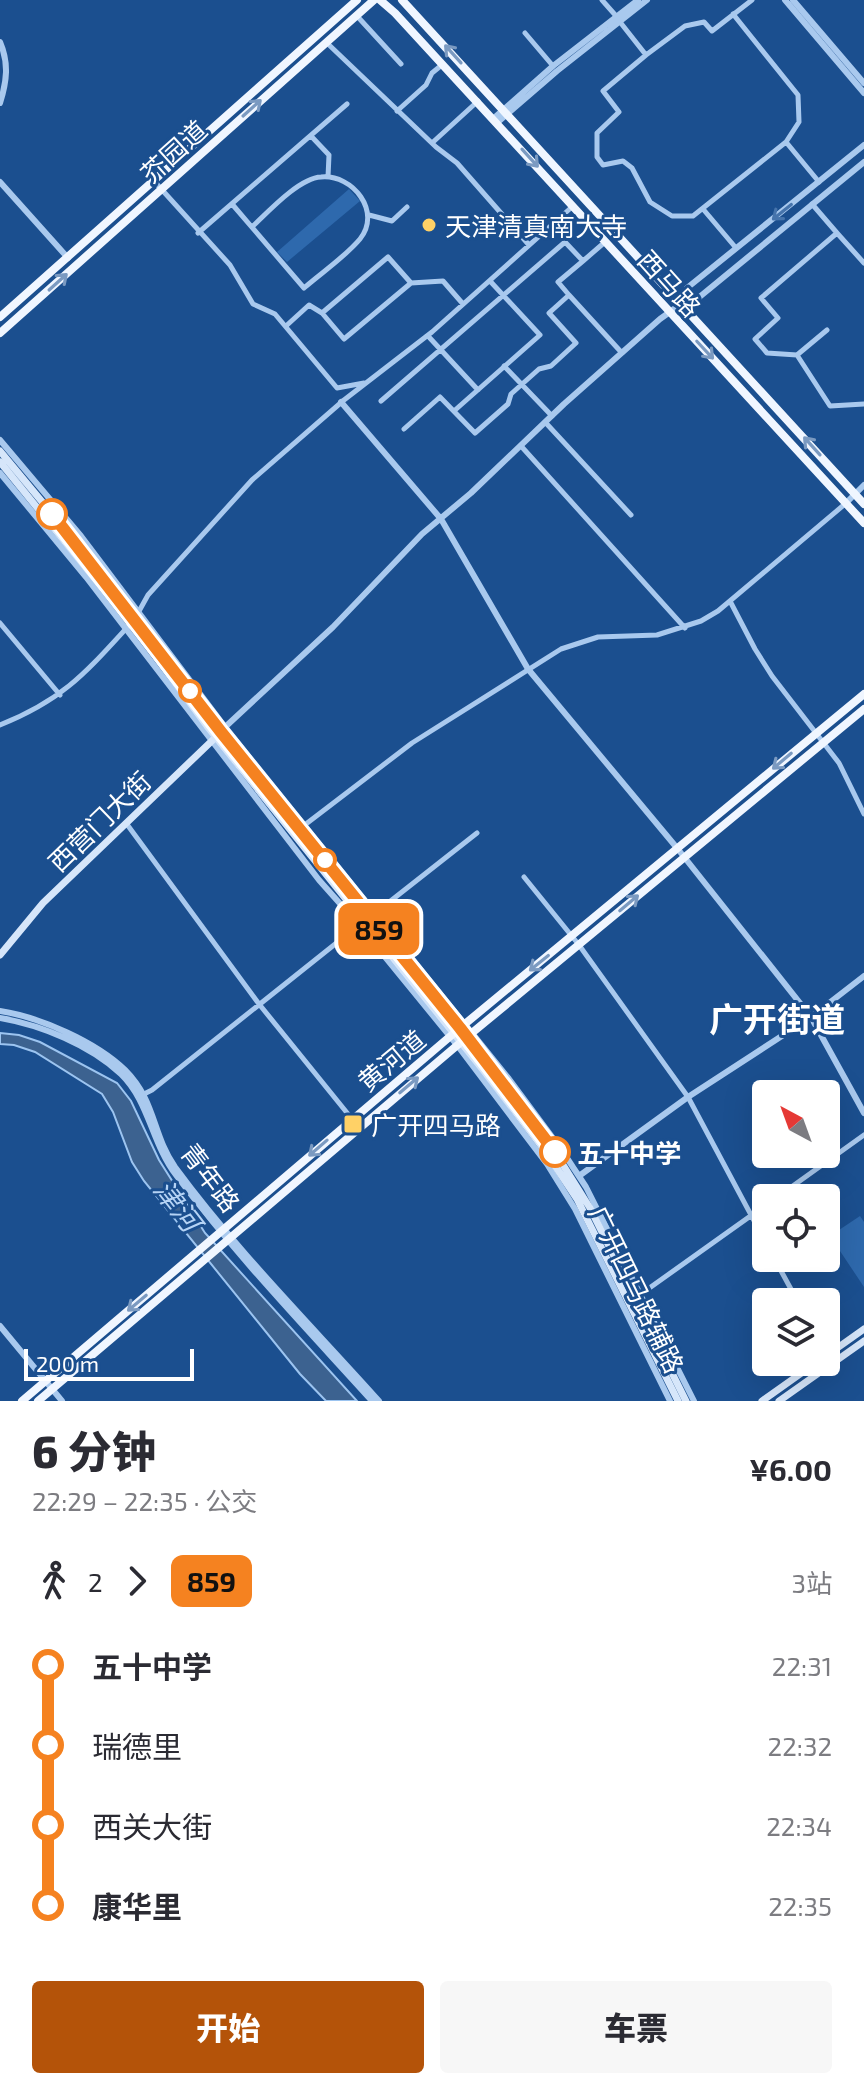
<!DOCTYPE html>
<html lang="zh">
<head>
<meta charset="utf-8">
<style>
	:root { --surface:#fff; --page:#f7f7f7; --text:#2b2b33; --muted:#7c7c81; --accent:#b45309 }
	body { margin:0; font-family:"Exo 2","Noto Sans SC",sans-serif; background:var(--page); color:var(--text); height:100vh; display:flex; flex-direction:column; font-size:30px; white-space:nowrap }
	* { box-sizing:border-box; margin:0 }
	p { font-size:26px; color:var(--muted) }
	.icon { flex:none; width:44px; height:44px; fill:none; stroke:currentColor; stroke-width:2; stroke-linecap:round; stroke-linejoin:round }
	.map { position:relative; height:1401px; overflow:hidden }
	.side { display:flex; flex-direction:column; background:var(--surface); flex:1 }
	.side>* { flex:none }
	.badge { padding:0 16px; border-radius:12px; font-size:28px; line-height:52px }
	.needle { width:52px; rotate:319deg }
	.tools { position:absolute; left:752px; top:1080px; display:grid; gap:16px }
	.tools a { display:grid; place-items:center; width:88px; height:88px; border-radius:8px; background:var(--surface); box-shadow:0 8px 32px #0002; font-size:40px }
	.scale { position:absolute; left:24px; bottom:20px; width:170px; box-sizing:border-box; padding-left:8px; border:4px solid #fff; border-top:0; font-size:22px; line-height:28px; white-space:nowrap; color:#fff; -webkit-text-stroke:6px #1b4f8f; paint-order:stroke }
	.map>.badge { position:absolute; translate:-50% -50%; box-shadow:0 0 0 4px #fff }
	.legs { display:flex; align-items:center; gap:12px; height:88px; padding:0 32px; font-size:26px }
	.legs p { margin-inline-start:auto }
	.overview { display:flex; align-items:center; justify-content:space-between; height:136px; padding:0 32px }
	h1 { font-size:44px; font-weight:800; line-height:60px }
	.cta { display:flex; gap:16px; margin-top:auto; padding:16px 32px }
	.cta a { flex:1; height:92px; border-radius:8px; background:var(--accent); color:#fff; font-size:32px; font-weight:800; line-height:92px; text-align:center }
	.cta a+a { background:var(--page); color:var(--text) }
	ul { padding:0 32px; list-style:none }
	li { display:flex; align-items:center; gap:28px; height:80px; font-size:30px }
	li i { display:grid; place-items:center; width:12px; height:100%; margin:0 10px; background:currentColor }
	li i::after { content:''; width:20px; height:20px; margin:-10px; border:6px solid; border-radius:50%; background:var(--surface) }
	li p { margin-inline-start:auto }
	li:first-child i { background:linear-gradient(#0000 50%,currentColor 0) }
	li:last-child i { background:linear-gradient(currentColor 50%,#0000 0) }
	.map>svg:first-child { display:block }
</style>
</head>
<body>
<div class="map">
<svg width="864" height="1401" viewBox="0 0 864 1401">
	<rect width="100%" height="100%" fill="#1b4f8f"/>
	<!-- green -->
	<path fill="#2e69ad" d="M349,189L360,201L287,262L277,252Z
		M860,1216L864,1222V1287L830,1236Z"/>
	<!-- water -->
	<path fill="#3c6290" stroke="#9cc4f0" stroke-width="2" d="M0,1033L19,1035L40,1042L117,1083L131,1101L159,1160L205,1233L357,1401H326L300,1374L144,1181L132,1162L113,1112L102,1094L35,1052L14,1045L0,1044Z"/>
	<g fill="none" stroke-linecap="round" stroke-linejoin="round">
		<!-- minor -->
		<path stroke="#a9c9ee" stroke-width="5" d="M602,0L617,17
			M733,14L798,95L799,122L786,142
			M357,16L401,64
			M620,22L646,55L685,26L704,22L712,31L752,0
			M525,33L553,66
			M327,43L436,147L457,163L529,245
			M646,55L603,91L619,112L597,133V157L603,165L623,161L632,168L650,202L672,216H693L786,142L819,182
			M397,111L426,85L432,73L443,64
			M311,136L329,155L328,177
			M432,143L478,101
			M154,181L230,265L253,304L275,314L337,388L364,383
			M232,204L304,288C321,273 345,257 360,239C382,212 353,174 321,177C299,178 268,212 252,227
			M812,204L837,233
			M703,209L736,248
			M369,215L392,221L407,207
			M198,233L347,104
			M569,295L622,353
			M322,313L388,257L411,283
			M286,326L309,305L322,313L344,339L411,283L443,281L463,304
			M827,330L797,355L830,406L864,404
			M428,336L478,390
			M797,355L767,353L755,339L778,318L761,298L837,233L864,263
			M504,366L552,416
			M381,401L565,242L583,261L605,242
			M454,411L540,335L490,281
			M545,422L631,515
			M404,429L440,397L475,433L508,404L511,394L539,369L551,366L576,343L549,313L569,295L558,282L583,261
			M521,446L685,628
			M731,603L755,649L772,676L839,763L864,814
			M138,613L148,595L252,480L344,400L432,332L573,206
			M0,623L60,695
			M0,725C65,699 87,671 133,621
			M126,823L259,1004L352,1119
			M302,827L412,743L561,649L598,637L657,635L701,621L718,611L845,504
			M524,877L579,945L688,1097L766,1243
			M374,914L477,833
			M140,1096L152,1090L359,925
			M776,1198L864,1135
			M774,1258L798,1302
			M641,1294L766,1205"/>
		<!-- tertiary -->
		<path stroke="#a9c9ee" stroke-width="6" d="M785,0L864,93
			M793,0L864,83
			M0,42C9,63 7,81 0,103
			M494,118L553,66L638,0
			M498,122L557,71L647,0
			M0,182L68,258
			M681,304L687,288L864,145
			M341,402L441,519L528,669L677,848L811,1017L864,1113
			M0,440L81,536L225,727L509,1079L561,1149L586,1187L694,1401
			M0,473L86,577L319,880L359,925L457,1045L547,1164L575,1209L670,1401
			M846,503L864,485
			M223,729L333,627L422,534L471,493L564,404L660,319L681,304L697,299L864,162
			M0,1011C40,1017 96,1042 125,1070C156,1101 152,1134 175,1167C236,1250 310,1324 379,1401
			M0,1018C41,1025 90,1045 121,1074C149,1101 152,1144 176,1175C236,1255 305,1327 372,1401
			M579,1176L688,1097L811,1017L864,976
			M0,1326L62,1401"/>
		<!-- secondary -->
		<path stroke="#d6e6fa" stroke-width="7" d="M0,451L87,556L221,732L460,1028L555,1152L590,1208L686,1401
			M0,462L131,623L207,726L484,1071L546,1152L577,1199L678,1401
			M0,955L43,903L218,735
			M826,1356L864,1329
			M762,1401L817,1362
			M779,1401L864,1341"/>
		<!-- primary -->
		<path stroke="#f0f6ff" stroke-width="8" d="M380,0L395,13L864,523
			M402,0L864,504
			M0,317L357,0
			M0,333L374,0
			M22,1401L460,1028L864,694
			M38,1401L467,1037L864,709"/>
	</g>
	<!-- one-way arrows -->
	<defs><path id="oneway-shaft" d="M-6 0H5M1.5-3L5.5 0L1.5 3" fill="none" stroke-width="1.6" stroke-linecap="round" stroke-linejoin="round" transform="scale(2)"/></defs>
	<g stroke="#7b9ac1">
		<use href="#oneway-shaft" transform="translate(453 54) rotate(-132)"/>
		<use href="#oneway-shaft" transform="translate(252 108) rotate(-42)"/>
		<use href="#oneway-shaft" transform="translate(530 158) rotate(48)"/>
		<use href="#oneway-shaft" transform="translate(58 282) rotate(-42)"/>
		<use href="#oneway-shaft" transform="translate(705 350) rotate(47)"/>
		<use href="#oneway-shaft" transform="translate(812 446) rotate(-132)"/>
		<use href="#oneway-shaft" transform="translate(782 761) rotate(140)"/>
		<use href="#oneway-shaft" transform="translate(629 903) rotate(-40)"/>
		<use href="#oneway-shaft" transform="translate(539 963) rotate(141)"/>
		<use href="#oneway-shaft" transform="translate(409 1085) rotate(-40)"/>
		<use href="#oneway-shaft" transform="translate(318 1148) rotate(139)"/>
		<use href="#oneway-shaft" transform="translate(137 1303) rotate(140)"/>
	</g>
	<use stroke="#4674ac" href="#oneway-shaft" transform="translate(782 212) rotate(141)"/>
	<g fill="none" stroke-linecap="round" stroke-linejoin="round">
		<defs>
			<path id="line-1" d="M52,514L221,732L460,1028L555,1152"/>
		</defs>
		<!-- line-1 casing -->
		<use href="#line-1" stroke="#fff" stroke-width="18"/>
		<!-- line-1 -->
		<use href="#line-1" stroke="#f58220" stroke-width="12"/>
	</g>
	<!-- markers -->
	<g fill="#ffd166" stroke="#1b4f8f" stroke-width="3">
		<circle cx="429" cy="225" r="8"/>
		<rect x="343" y="1114" width="20" height="20" rx="4"/>
	</g>
	<g fill="#fff" stroke="#f58220" stroke-width="4">
		<circle cx="52" cy="514" r="14"/>
		<circle cx="190" cy="691" r="10"/>
		<circle cx="325" cy="860" r="10"/>
		<circle cx="555" cy="1152" r="14"/>
	</g>
	<g text-anchor="middle" dominant-baseline="central" stroke-width="6" stroke-linejoin="round" paint-order="stroke">
		<!-- street labels -->
		<g font-size="26" fill="#fff" stroke="#1b4f8f">
			<text transform="translate(173 151) rotate(-42)">芥园道</text>
			<text transform="translate(670 283) rotate(48)">西马路</text>
			<text transform="translate(99 821) rotate(-44)">西营门大街</text>
			<text transform="translate(391 1060) rotate(-40)">黄河道</text>
			<text transform="translate(211 1177) rotate(53)">青年路</text>
			<text transform="translate(637 1289) rotate(64)">广开四马路辅路</text>
		</g>
		<!-- poi labels -->
		<g font-size="26" fill="#fff" stroke="#1b4f8f" text-anchor="start">
			<text x="445" y="225">天津清真南大寺</text>
			<text x="371" y="1124">广开四马路</text>
		</g>
		<!-- stop labels -->
		<g font-size="26" font-weight="bold" fill="#fff" stroke="#1b4f8f" text-anchor="start">
			<text x="577" y="1152">五十中学</text>
		</g>
		<!-- water labels -->
		<g font-size="28" font-style="italic" fill="#b5d3f5" stroke="#1b4f8f">
			<text transform="translate(178 1205) rotate(52)">津河</text>
		</g>
		<!-- district labels -->
		<g font-size="34" font-weight="bold" fill="#fff" stroke="#1b4f8f">
			<text x="777" y="1018">广开街道</text>
		</g>
	</g>
</svg>
<div class="tools">
<a><svg class="needle" viewBox="-14 -14 28 28"><path d="M0-13l5 13h-10z" fill="#e53935"/><path d="M0 13l5-13h-10z" fill="#7c7c81"/></svg></a>
<a><svg class="icon" aria-label="locate" viewBox="0 0 24 24"><circle cx="12" cy="12" r="6"/><path d="M12 2v4M12 18v4M2 12h4M18 12h4"/></svg></a>
<a><svg class="icon" aria-label="layers" viewBox="0 0 24 24"><path d="M12 4l9 5-9 5-9-5zM3 14l9 5 9-5"/></svg></a>
</div>
<div class="scale">200 m</div>
<b class="badge" style="left:379px;top:929px;background:#f58220;color:#111">859</b>
</div>
<section class="side">
<div class="overview"><div><h1>6 分钟</h1><p>22:29 – 22:35 · 公交</p></div><b>¥6.00</b></div>
<div class="legs"><svg class="icon" aria-label="walk" viewBox="0 0 24 24"><circle cx="13" cy="4" r="2"/><path d="M13 8l-2 6 4 7M11 14l-3 7M7 12l3-4h3l4 4"/></svg>2<svg class="icon" aria-label="forward" viewBox="0 0 24 24"><path d="M9 5l7 7-7 7"/></svg><b class="badge" style="background:#f58220;color:#111">859</b><p>3站</p></div>
<ul>
<li><i style="color:#f58220"></i><b>五十中学</b><p>22:31</p></li>
<li><i style="color:#f58220"></i><span>瑞德里</span><p>22:32</p></li>
<li><i style="color:#f58220"></i><span>西关大街</span><p>22:34</p></li>
<li><i style="color:#f58220"></i><b>康华里</b><p>22:35</p></li>
</ul>
<div class="cta"><a>开始</a><a>车票</a></div>
</section>
</body>
</html>
